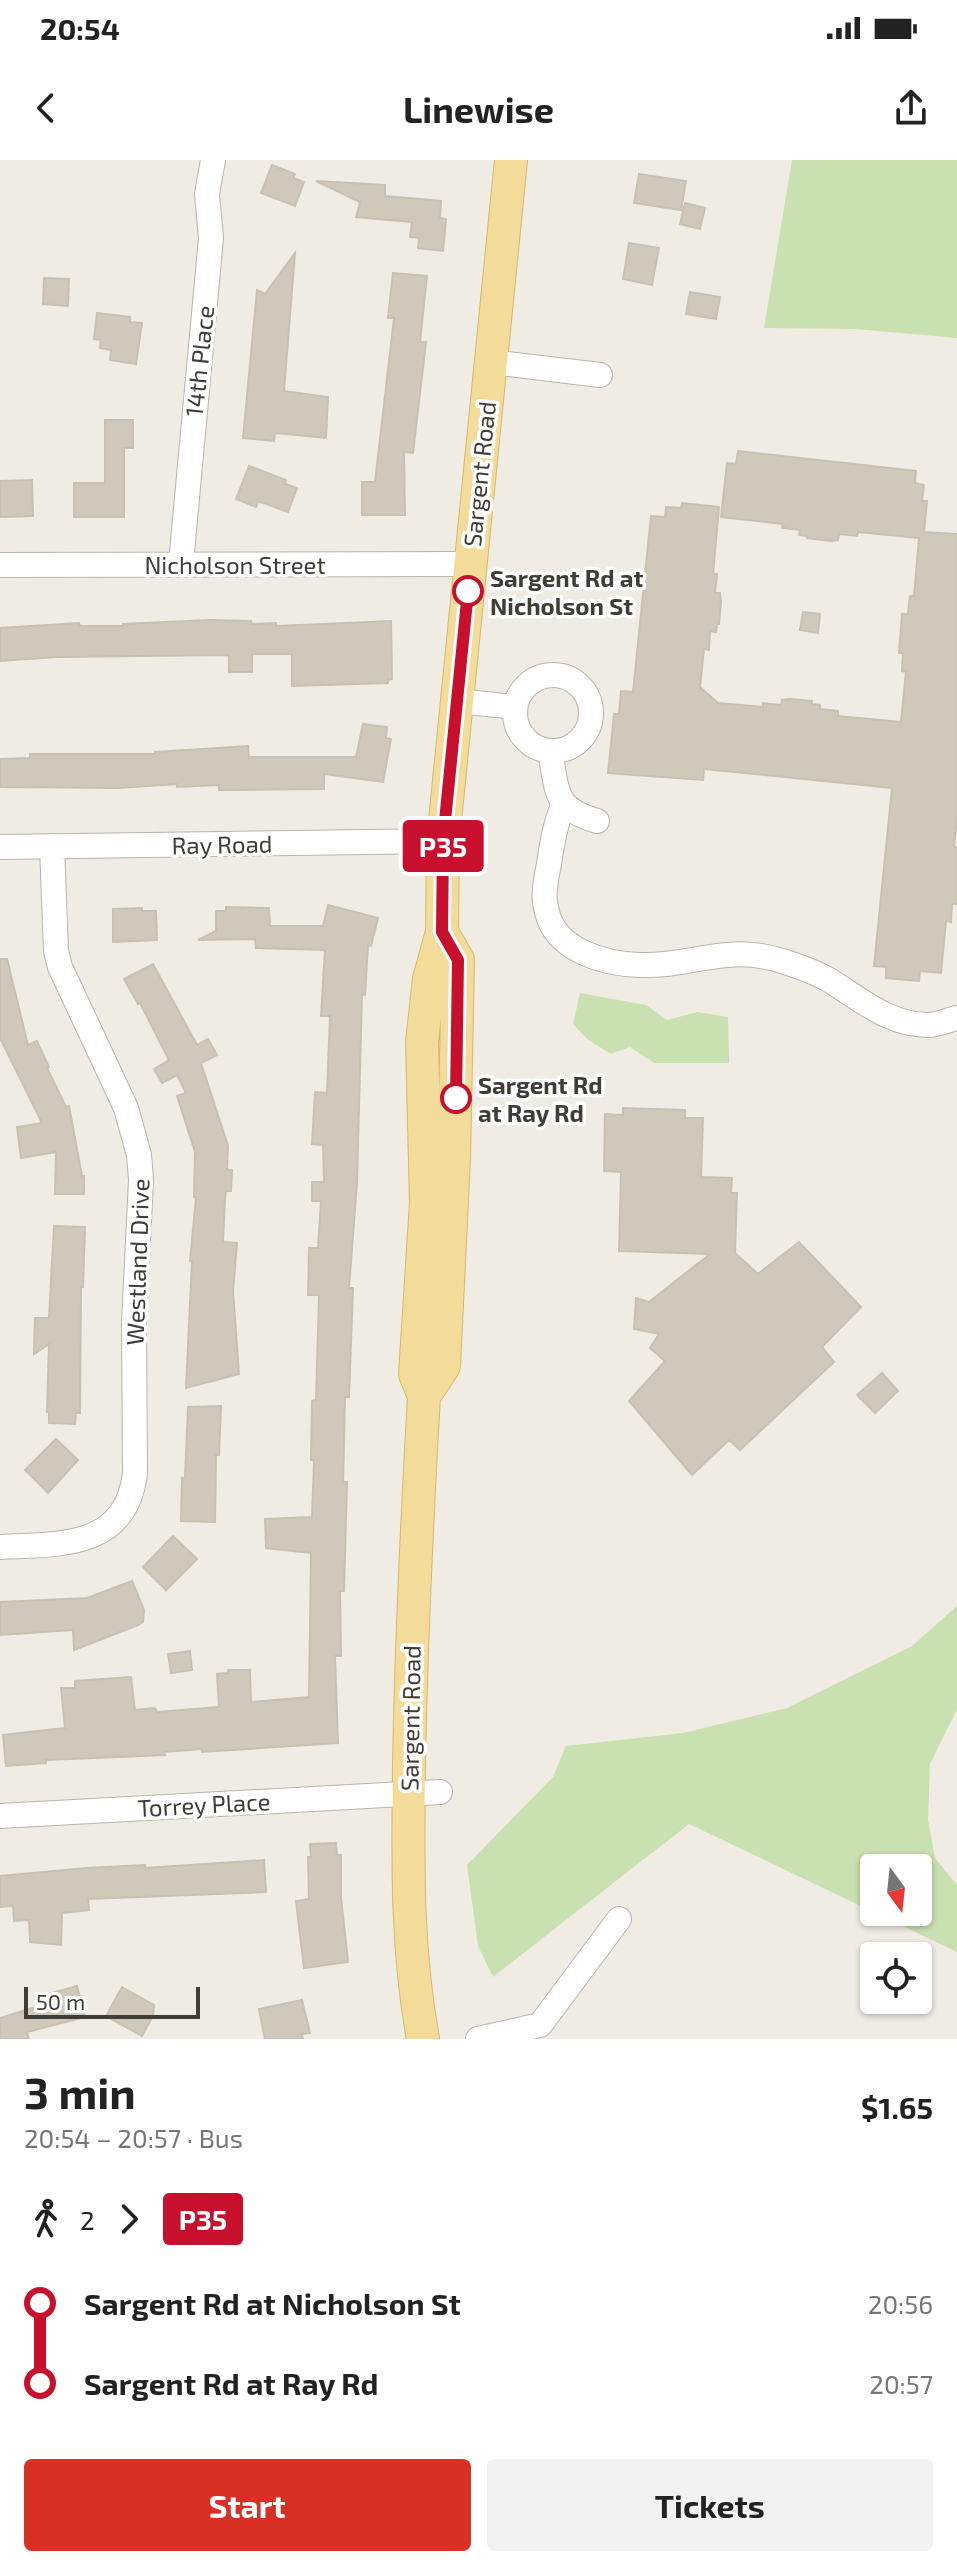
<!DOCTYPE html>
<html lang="en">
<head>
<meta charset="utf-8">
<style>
	:root { --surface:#fff; --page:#f2f2f2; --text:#222; --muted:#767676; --accent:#d93025 }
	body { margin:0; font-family:"Exo 2",sans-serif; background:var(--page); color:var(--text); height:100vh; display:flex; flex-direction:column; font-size:30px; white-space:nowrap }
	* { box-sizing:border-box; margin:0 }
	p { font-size:26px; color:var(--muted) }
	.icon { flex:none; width:44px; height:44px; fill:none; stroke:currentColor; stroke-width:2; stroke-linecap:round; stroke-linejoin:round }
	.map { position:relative; height:1879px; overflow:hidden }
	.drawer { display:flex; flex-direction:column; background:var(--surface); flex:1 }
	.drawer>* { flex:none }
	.badge { padding:0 16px; border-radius:6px; font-size:28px; line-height:52px }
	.needle { width:52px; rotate:165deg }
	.controls { position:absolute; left:860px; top:1694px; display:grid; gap:16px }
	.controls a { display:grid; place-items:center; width:72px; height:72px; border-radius:8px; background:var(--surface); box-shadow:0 2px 6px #0004; font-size:40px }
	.scale { position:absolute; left:24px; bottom:20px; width:176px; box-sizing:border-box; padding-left:8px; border:4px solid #413c34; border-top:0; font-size:22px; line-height:28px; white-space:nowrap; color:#413c34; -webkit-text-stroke:6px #fff; paint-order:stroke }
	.map>.badge { position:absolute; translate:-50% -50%; box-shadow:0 0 0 4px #fff }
	.legs { display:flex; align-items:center; gap:12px; height:88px; padding:0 24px; font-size:26px }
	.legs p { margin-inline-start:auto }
	.overview { display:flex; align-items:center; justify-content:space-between; height:136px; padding:0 24px }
	h1 { font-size:44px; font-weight:700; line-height:60px }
	.action { display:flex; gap:16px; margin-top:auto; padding:16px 24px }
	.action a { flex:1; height:92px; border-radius:8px; background:var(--accent); color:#fff; font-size:32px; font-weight:700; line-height:92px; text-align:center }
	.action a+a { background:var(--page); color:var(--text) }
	ul { padding:0 24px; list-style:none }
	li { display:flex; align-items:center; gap:28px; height:80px; font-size:30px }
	li i { display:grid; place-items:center; width:12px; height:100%; margin:0 10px; background:currentColor }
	li i::after { content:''; width:20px; height:20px; margin:-10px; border:6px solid; border-radius:50%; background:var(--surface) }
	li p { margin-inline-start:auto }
	li:first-child i { background:linear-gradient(#0000 50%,currentColor 0) }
	li:last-child i { background:linear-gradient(currentColor 50%,#0000 0) }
	.status { display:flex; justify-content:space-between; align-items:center; height:56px; padding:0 40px; background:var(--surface); direction:ltr }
	.status svg { height:22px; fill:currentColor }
	header { display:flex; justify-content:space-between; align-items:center; height:104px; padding:0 24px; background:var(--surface); font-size:36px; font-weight:700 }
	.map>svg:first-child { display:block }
</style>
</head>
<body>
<div class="status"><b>20:54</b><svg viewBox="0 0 49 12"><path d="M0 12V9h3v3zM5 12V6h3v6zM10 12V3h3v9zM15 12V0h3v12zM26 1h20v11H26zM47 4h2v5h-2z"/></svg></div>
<header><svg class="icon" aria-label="back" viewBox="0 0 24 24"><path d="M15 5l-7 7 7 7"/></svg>Linewise<svg class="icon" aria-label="share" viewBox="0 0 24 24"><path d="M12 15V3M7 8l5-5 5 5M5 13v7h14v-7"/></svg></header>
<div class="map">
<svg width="957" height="1879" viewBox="0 0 957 1879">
	<rect width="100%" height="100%" fill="#f0ece4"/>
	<!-- green -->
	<path fill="#c9e0b0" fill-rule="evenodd" d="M792,0H957V178L855,169L764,168Z
		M580,833L646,845L667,860L697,852L728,857L729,903H654L630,887L611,894L587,879L573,864Z
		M957,1446V1549L930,1604L928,1660L935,1698L957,1725V1792L689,1664L493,1817L478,1786L467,1705L553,1617L566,1586L683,1573L787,1548L912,1486ZM918,1708V1752H874V1708Z"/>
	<!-- building -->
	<path fill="#d0c8bb" stroke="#cac0af" stroke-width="2" d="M272,5L295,14L293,18L304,22L295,46L261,33Z
		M639,14L686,21L681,50L634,43Z
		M316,21L385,25V36L441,41L440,58L446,59L443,91L418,88L419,78L410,77L412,62L356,57L360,42Z
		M685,43L705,48L700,69L680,64Z
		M629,83L659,88L652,125L623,119Z
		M295,93L284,231L328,237L326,278L275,273L274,281L243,278L257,130L265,134Z
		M393,113L427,116L420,182H426L413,293L404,292L405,355H362V322H375L394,158H388Z
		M44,118L69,119L68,146L43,144Z
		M690,132L720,137L716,159L686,154Z
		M97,153L130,157V162L142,163L136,204L110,200L111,190L100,188L101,180L94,179Z
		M105,260H133V288H124V357H74V323H105Z
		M738,291L916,311L915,323L924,325L922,341H927L924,372L957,374V657L954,687H957V744H952L951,762L946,761L941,813L920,811L919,821L886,818V807L874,806L892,628L704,609L703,620L608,613L614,554H619L621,531L633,532L651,356L665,357L666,347L681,348L682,343L719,347L713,414H717L715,433H720L721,442L719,464H717L716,472L710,471L709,490L704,489L700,527L718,543L763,547V543L781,545L782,540L790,539L812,541V544L820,545V549L838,551V556L901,562L906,512L902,511L903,493H899L902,454H908L910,436H914L919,378L858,372L857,376L839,374L838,380L831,381L807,378V376L799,375L800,370L782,368L783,364L721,357L727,303L736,304Z
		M249,306L286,320L285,324L297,328L288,352L258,341L256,347L236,339Z
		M32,320L33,356L0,357V321Z
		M803,452L820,454L818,473L800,470Z
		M210,460L251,461V464L276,463V466L391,461L392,519L388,520V523L292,526V494H252V512H229V495L57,497L0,501V468L79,463L80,466H123V464Z
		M363,564L387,567L386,578L391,579L383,622L324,614V629L219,630V625L177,627V624L119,628L0,627V599L30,598V594H155V592L248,586L249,597H356Z
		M328,745L378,758L371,786L368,785L365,835L362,834L357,1023L349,1128H353L349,1237H345L343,1322H347L344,1431H340L341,1496H335L338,1583L202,1592V1589L164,1592L165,1595L46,1600V1603L6,1606L3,1575L65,1568L61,1528H75V1521L131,1517L135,1550L155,1548L157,1552L219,1547L217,1514L228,1513V1510H250L251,1542L309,1537L311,1393L266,1388L265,1359L312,1357L314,1300H311L312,1241L316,1240L319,1135H308L309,1088H318L321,1041H312V1022H324L323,985L312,984L315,932L327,933L330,856H321L325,790L256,788L255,779L198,780L216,771V751H226V747L269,748L270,766H323Z
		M142,748V751H156L157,780L113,782V749Z
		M0,799H7L28,885L37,881L49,907L47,908L66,947L69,946L82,1016H84V1034H55L56,992L21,998L17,967L42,963L0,878Z
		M153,804L197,885L208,879L217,895L201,903L228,986L227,1010H232L231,1031H226L225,1038L223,1082L237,1083L233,1131L239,1214L186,1228L192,1101H190L196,1037H194L195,992L177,936L186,933L177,915L162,923L154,909L169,900L140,843L138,844L124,819Z
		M623,948L685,950V958H703L701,1017L732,1018L731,1033H737L735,1093L758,1114L799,1082L861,1147L822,1187L834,1202L740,1290L729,1280L692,1315L629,1241L665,1201L650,1188L659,1174L634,1169L636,1138L649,1142L710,1094L619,1091L621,1012L604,1011L605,954L623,955Z
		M54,1066L85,1067L83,1127H81L80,1253H76L75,1264L49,1263V1252H47L49,1184L34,1194L35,1158H49Z
		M882,1213L898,1231L875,1253L857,1235Z
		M221,1246L219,1295H216L215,1362L181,1361L182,1318H185L188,1247Z
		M56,1279L78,1300L48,1333L25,1310Z
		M173,1376L197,1399L166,1430L143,1407Z
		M132,1421L144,1450L143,1462L138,1465L74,1490L73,1470L0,1475V1442L87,1438Z
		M190,1491L192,1510L171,1513L168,1494Z
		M336,1683L337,1695H341V1737L348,1802L304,1808L296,1741L309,1739L308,1697H311L310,1684Z
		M264,1700L266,1732L88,1739L89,1750L62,1753L61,1785L30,1782L29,1760L14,1761L13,1746L0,1747V1716L86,1708L145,1705V1708Z
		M77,1826L85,1857L27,1872L29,1879H0V1858L39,1846L37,1837Z
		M122,1827L154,1845L153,1856L142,1876L106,1856Z
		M302,1840L310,1873L302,1874L303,1879H265L259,1849Z"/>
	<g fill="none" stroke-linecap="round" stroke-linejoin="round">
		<defs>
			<path id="minor" d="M491,202L600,215
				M181,403L211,78L207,34L213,0
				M0,405L470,404
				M515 553a38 38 0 1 1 76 0a38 38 0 1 1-76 0Z
				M457,541L515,547
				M550,592C558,632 553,648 597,661
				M563,645C555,665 552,683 549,704C546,720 542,736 547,752C556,791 605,804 640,805C692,807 723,784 779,800C795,805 815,812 829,820C860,839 889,865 928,865C937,865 948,860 957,858
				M0,687L443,681
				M0,1387C60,1384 126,1389 135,1313L134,1162L141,1020L139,995L126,948L60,807L56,791L52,686
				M0,1656L440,1632
				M478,1879L540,1865L619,1759"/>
			<path id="major" d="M424,1236L444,1206L454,999L458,800L442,772
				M423,1879C406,1786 408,1700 409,1607C411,1483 417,1360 424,1236L415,1214L426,1043L422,882L429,819L442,772L443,681L511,0"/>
		</defs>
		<!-- minor casing -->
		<use href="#minor" stroke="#bab4a8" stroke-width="26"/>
		<!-- major casing -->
		<use href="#major" stroke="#d5b96c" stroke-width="34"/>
		<!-- minor -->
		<use href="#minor" stroke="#fff" stroke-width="24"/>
		<!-- major -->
		<use href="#major" stroke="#f3dc9a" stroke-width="32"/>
	</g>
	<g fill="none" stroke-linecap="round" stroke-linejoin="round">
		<defs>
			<path id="line-1" d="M456,938L458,800L442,772L443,681L468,431"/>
		</defs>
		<!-- line-1 casing -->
		<use href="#line-1" stroke="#fff" stroke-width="18"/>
		<!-- line-1 -->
		<use href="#line-1" stroke="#c8102e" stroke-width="12"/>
	</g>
	<!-- markers -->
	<g fill="#fff" stroke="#c8102e" stroke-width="4">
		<circle cx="468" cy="431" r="14"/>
		<circle cx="456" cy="938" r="14"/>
	</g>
	<g text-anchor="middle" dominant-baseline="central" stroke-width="7" stroke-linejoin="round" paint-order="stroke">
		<!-- street labels -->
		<g font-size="24" fill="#413c34" stroke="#fff">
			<text transform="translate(199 201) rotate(-84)">14th Place</text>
			<text transform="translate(479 314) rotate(-84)">Sargent Road</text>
			<text x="235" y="404">Nicholson Street</text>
			<text transform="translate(222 684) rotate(-1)">Ray Road</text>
			<text transform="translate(137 1102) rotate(-88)">Westland Drive</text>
			<text transform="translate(410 1558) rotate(-89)">Sargent Road</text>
			<text transform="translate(204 1644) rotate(-3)">Torrey Place</text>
		</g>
		<!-- stop labels -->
		<g font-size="24" font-weight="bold" fill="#413c34" stroke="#fff" text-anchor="start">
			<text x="490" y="417">Sargent Rd at<tspan x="490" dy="28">Nicholson St</tspan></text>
			<text x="478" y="924">Sargent Rd<tspan x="478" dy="28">at Ray Rd</tspan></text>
		</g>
	</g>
</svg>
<div class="controls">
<a><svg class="needle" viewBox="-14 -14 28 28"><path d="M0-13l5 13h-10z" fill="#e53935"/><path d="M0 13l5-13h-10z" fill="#767676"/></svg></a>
<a><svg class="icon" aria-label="locate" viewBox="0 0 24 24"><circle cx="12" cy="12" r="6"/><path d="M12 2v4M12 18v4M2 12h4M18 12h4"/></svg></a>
</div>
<div class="scale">50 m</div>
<b class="badge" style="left:443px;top:686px;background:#c8102e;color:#fff">P35</b>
</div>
<section class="drawer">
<div class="overview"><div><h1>3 min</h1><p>20:54 – 20:57 · Bus</p></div><b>$1.65</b></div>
<div class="legs"><svg class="icon" aria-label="walk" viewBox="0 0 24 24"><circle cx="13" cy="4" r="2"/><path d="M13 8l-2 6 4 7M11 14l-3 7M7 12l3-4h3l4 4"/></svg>2<svg class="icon" aria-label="forward" viewBox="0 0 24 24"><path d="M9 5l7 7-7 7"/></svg><b class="badge" style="background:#c8102e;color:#fff">P35</b></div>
<ul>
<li><i style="color:#c8102e"></i><b>Sargent Rd at Nicholson St</b><p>20:56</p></li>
<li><i style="color:#c8102e"></i><b>Sargent Rd at Ray Rd</b><p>20:57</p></li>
</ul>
<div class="action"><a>Start</a><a>Tickets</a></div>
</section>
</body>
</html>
